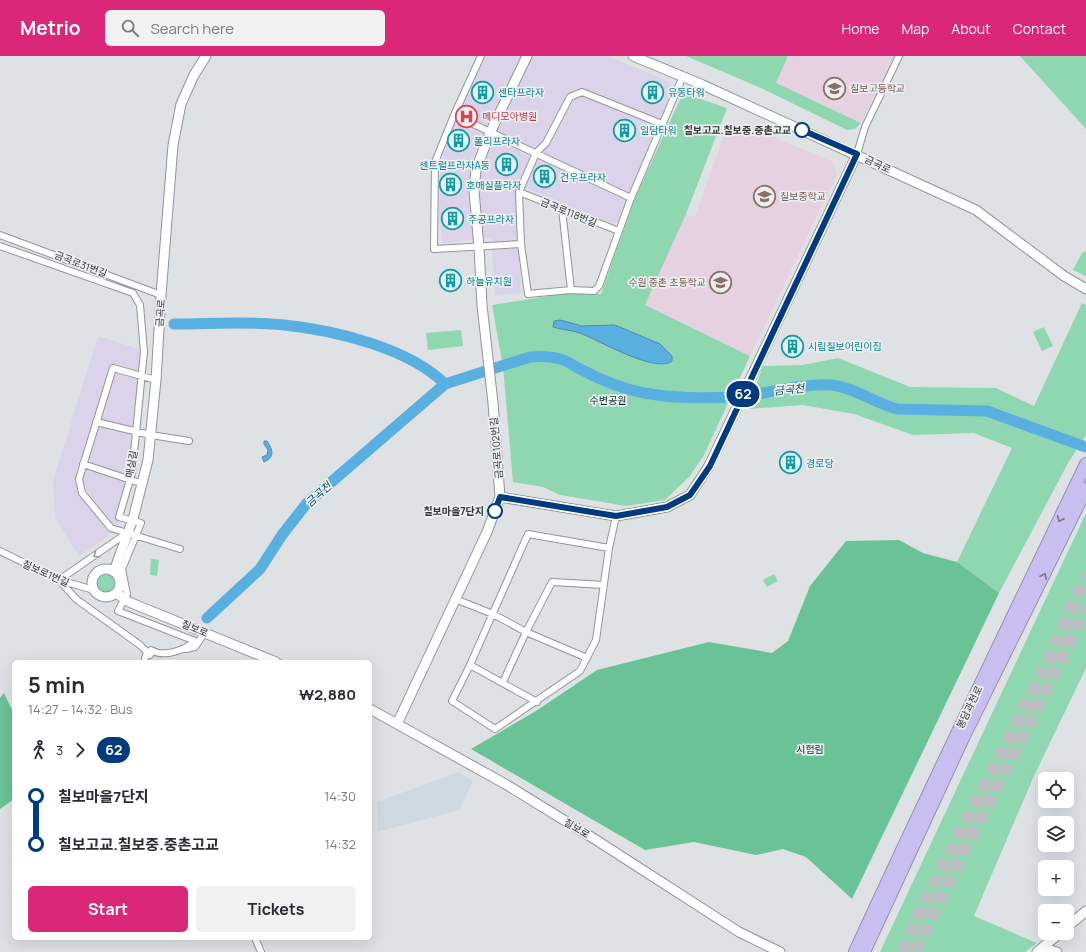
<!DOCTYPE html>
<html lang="en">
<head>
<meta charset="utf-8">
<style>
	:root { --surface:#fff; --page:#f2f2f3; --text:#2b2b33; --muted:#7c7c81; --accent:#db2777 }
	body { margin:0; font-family:Manrope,"Noto Sans KR",sans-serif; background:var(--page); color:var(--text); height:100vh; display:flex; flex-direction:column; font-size:15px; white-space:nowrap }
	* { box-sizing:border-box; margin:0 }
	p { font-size:13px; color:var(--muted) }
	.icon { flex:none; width:22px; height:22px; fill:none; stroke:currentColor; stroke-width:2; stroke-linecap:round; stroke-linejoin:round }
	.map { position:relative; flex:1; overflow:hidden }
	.side { position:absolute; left:12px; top:604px; width:360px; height:280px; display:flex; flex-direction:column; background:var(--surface); border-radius:6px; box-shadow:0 4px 16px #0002 }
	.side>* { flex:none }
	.badge { padding:0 8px; border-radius:13px; font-size:14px; line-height:26px }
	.fabs { position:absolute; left:1038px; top:716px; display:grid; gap:8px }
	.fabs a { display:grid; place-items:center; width:36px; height:36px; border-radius:6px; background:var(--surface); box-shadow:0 4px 16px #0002; font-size:20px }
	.map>.badge { position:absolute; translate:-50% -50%; box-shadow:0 0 0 2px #fff }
	.legs { display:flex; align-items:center; gap:6px; height:44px; padding:0 16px; font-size:13px }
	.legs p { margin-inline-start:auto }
	.overview { display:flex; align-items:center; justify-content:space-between; height:68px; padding:0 16px }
	h1 { font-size:22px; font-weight:700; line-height:30px }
	.primary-button { display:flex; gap:8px; margin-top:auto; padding:8px 16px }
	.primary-button a { flex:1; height:46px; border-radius:6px; background:var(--accent); color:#fff; font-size:16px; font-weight:700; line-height:46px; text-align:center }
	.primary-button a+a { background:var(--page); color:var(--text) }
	ul { padding:0 16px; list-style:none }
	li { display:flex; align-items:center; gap:14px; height:48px; font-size:15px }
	li i { display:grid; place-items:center; width:6px; height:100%; margin:0 5px; background:currentColor }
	li i::after { content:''; width:10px; height:10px; margin:-5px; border:3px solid; border-radius:50%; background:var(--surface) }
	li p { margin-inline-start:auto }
	li:first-child i { background:linear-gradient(#0000 50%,currentColor 0) }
	li:last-child i { background:linear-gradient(currentColor 50%,#0000 0) }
	header { display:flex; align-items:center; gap:24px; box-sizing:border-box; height:56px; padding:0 20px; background:var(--accent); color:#fff }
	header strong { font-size:19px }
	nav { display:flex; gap:22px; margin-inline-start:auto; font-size:14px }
	.search { width:280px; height:36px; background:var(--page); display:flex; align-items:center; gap:10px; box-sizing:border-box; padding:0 14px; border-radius:6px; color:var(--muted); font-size:15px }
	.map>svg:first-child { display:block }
</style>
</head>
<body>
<header>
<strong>Metrio</strong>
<div class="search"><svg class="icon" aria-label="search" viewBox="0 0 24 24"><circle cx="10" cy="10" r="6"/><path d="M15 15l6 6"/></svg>Search here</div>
<nav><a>Home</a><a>Map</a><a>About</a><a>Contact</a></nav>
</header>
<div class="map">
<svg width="1086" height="896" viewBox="0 0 1086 896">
	<rect width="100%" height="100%" fill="#dee2e5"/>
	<!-- commercial -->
	<path fill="#dbd3e9" d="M486,0H608L670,26L672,36L618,166L613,168L515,128L521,237L495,240L491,182L442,187L439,157L441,107L457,60Z
		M98,280L142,294L134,416L116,475L79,500L55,462L53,425Z"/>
	<!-- built -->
	<path fill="#cfd9e2" d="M459,716L473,725L459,754L378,776L377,746Z"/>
	<!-- education -->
	<path fill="#e5d1df" d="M788,0H896L879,36L871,46L861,67L776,27Z
		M744,68L833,106L837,118L750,300L645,249L686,158L695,161L725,76Z"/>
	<!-- green -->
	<path fill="#8fd7b1" d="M686,0H788L776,27L861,67L855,73L847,74L761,32Z
		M1020,0H1086V73Z
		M683,37L727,52L686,158L645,249L750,300L704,399L690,420L665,444L626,450L560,439L543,431L513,426L503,311L492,249L562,238H601L635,142Z
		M1086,195V220L1073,214L1082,197Z
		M1082,247L1086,249V379L1068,407L999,537L957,506L1012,392L974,377L913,379L854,358L803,349L747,353L763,310L803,309L838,302L910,331L996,332L1034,350Z
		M1044,271L1053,290L1042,295L1033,276Z
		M461,274L463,290L428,294L426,277Z
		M1086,457V612L1033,722L974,860L1037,887L1025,896H880Z
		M151,503L159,504L157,520L150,519Z
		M774,518L778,525L767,531L763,524Z
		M97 527a9 9 0 1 1 18 0a9 9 0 1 1-18 0Z"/>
	<!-- forest -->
	<path fill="#6ac396" d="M899,484L923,497L957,506L999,537L852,843L806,801L783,793L756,799L694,786L645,794L471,693L536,655L597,614L709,586L772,597L788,585L810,530L846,485Z
		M4,637L14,658V743L0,753V642Z"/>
	<!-- water -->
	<path fill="#5aafe1" stroke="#4e8aad" d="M560,264L582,270L614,269L620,271L660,288L672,300V305C656,318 598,284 580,277C571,274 562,274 553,271L554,265Z
		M264,385H267C273,394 275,401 264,406L262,401L267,399L268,394L264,388Z"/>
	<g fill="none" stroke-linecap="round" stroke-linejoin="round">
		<!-- river -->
		<path stroke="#5aafe1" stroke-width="11" d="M174,268C210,268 248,265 284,269C334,274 409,292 445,328
			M207,562L260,513L282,479L307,447L445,328L530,301C540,300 550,300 560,303C568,305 574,310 582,314C601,324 623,333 644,337C679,343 716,343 751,339C776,335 807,327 832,329C856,332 874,347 897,353L987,355L1086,391"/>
		<!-- highway-tunnel -->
		<path stroke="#bcbfc2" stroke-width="12" stroke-dasharray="12 6" stroke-linecap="butt" d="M903,896L917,862L1050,603L1086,519
			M915,896C969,779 1033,668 1086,551"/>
		<defs>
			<path id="street" d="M481,0L454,59L435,106L434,193L521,188
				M454,59L631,142
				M662,68L582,36L570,41L546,87L536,97L519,136L521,188L528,238L571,234L594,235L599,230L631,142L683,20
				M857,98L865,71L899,0
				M519,136L619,175
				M562,153L571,234
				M0,179L161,239
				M0,190L133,237L140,249L144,296L132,417L119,461L141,467L122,513L127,538L118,555L195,585C185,594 164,602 151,594L146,599L144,606
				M156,324L113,312L79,423L82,437L111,472L180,493
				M96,366L151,379L189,385
				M83,408L143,428
				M127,477L59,524L76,543L140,589L150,599
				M609,492L528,478L470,609L452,645L495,673L580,615L596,584L609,492L616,460
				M0,495L59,524L94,534
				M455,543L493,558L526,576L503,626
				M186,593L195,591L205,576
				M587,602L526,576L552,526L604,529
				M470,609L537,646
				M255,882L261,896"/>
			<path id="secondary" d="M633,0L703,29L976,154L1064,220L1086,233
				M500,441L616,460L667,451L690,439L709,410L857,98
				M92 527a14 14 0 1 1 28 0a14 14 0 1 1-28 0Z
				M114,515L133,463L148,404L156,324L161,239L173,89L181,48L194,19L206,0
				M116,537L129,546L276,606
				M370,653L507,729L593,782L739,876L780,896
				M397,668L487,476L500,441L493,347L482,249L479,191L474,135L476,113L490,77L527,0
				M1067,871L1086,855
				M1043,892L1057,896
				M1037,896L1060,877"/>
			<path id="highway" d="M855,896C930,732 1008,570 1086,408
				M864,896L963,682L1086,433"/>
		</defs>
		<!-- street casing -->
		<use href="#street" stroke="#929598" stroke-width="8"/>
		<!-- secondary casing -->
		<use href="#secondary" stroke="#929598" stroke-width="11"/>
		<!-- highway casing -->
		<use href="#highway" stroke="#948eaf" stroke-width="14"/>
		<!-- street -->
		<use href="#street" stroke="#fff" stroke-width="6"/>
		<!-- secondary -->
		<use href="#secondary" stroke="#fff" stroke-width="9"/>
		<!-- highway -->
		<use href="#highway" stroke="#c8bff0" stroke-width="12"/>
	</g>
	<!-- one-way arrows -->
	<defs><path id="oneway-chevron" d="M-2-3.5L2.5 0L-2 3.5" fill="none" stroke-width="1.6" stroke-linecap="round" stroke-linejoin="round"/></defs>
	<g stroke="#767389">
		<use href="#oneway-chevron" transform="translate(1060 463) rotate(115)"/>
		<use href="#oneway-chevron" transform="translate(1044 520) rotate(-64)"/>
	</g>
	<use stroke="#999a9a" href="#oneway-chevron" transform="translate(96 499) rotate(145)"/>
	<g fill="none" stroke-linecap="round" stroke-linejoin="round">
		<defs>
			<path id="line-1" d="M495,455L500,441L616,460L667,451L690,439L710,410L857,98L802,74"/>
		</defs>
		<!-- line-1 casing -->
		<use href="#line-1" stroke="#fff" stroke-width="9"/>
		<!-- line-1 -->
		<use href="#line-1" stroke="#003b80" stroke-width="6"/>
	</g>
	<!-- icons -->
	<defs>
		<symbol id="school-ring" viewBox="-11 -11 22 22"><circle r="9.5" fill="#ebeff2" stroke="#8d6e63" stroke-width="1.5"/><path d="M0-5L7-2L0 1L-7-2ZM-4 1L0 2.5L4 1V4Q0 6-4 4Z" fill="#8d6e63"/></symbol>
		<symbol id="building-ring" viewBox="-11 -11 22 22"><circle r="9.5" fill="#ebeff2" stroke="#0f9aa8" stroke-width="1.5"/><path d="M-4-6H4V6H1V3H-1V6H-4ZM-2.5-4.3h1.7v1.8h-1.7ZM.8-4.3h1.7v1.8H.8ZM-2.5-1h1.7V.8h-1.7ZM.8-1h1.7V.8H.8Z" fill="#0f9aa8"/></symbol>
		<symbol id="hospital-ring" viewBox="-11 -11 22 22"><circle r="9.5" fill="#ebeff2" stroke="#e0444e" stroke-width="1.5"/><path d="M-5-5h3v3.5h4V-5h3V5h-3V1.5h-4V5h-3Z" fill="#e0444e"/></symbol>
	</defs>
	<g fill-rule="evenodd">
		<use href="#school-ring" x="822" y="20" width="25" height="25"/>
		<use href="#building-ring" x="470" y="24" width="25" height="25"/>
		<use href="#building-ring" x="640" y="24" width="25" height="25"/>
		<use href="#hospital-ring" x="454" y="48" width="25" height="25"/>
		<use href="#building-ring" x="612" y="62" width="25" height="25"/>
		<use href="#building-ring" x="446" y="72" width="25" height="25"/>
		<use href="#building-ring" x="494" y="96" width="25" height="25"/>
		<use href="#building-ring" x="532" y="108" width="25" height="25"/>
		<use href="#building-ring" x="438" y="116" width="25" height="25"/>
		<use href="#school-ring" x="752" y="128" width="25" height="25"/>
		<use href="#building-ring" x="440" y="150" width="25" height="25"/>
		<use href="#building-ring" x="438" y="212" width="25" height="25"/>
		<use href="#school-ring" x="708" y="214" width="25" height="25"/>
		<use href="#building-ring" x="780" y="278" width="25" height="25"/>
		<use href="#building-ring" x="778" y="394" width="25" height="25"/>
	</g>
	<!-- markers -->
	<g fill="#fff" stroke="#003b80" stroke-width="2">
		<circle cx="802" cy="74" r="7"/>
		<circle cx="495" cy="455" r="7"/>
	</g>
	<g text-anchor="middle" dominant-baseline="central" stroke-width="3.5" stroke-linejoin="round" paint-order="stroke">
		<!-- education labels -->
		<g font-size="10" fill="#785e54" stroke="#ebeff2" text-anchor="start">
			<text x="850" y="32">칠보고등학교</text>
			<text x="780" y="140">칠보중학교</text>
			<text x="706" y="226" text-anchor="end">수원 중촌 초등학교</text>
		</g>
		<!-- culture labels -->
		<g font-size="10" fill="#0d838f" stroke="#ebeff2" text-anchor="start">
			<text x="498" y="36">센타프라자</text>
			<text x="668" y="36">유동타워</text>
			<text x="640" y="74">일담타워</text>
			<text x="474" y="85">폴리프라자</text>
			<text x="490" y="109" text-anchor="end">센트럴프라자A동</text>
			<text x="560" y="121">건우프라자</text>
			<text x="466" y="129">호매실플라자</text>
			<text x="468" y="163">주공프라자</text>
			<text x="466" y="225">하늘유치원</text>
			<text x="808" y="290">시립칠보어린이집</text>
			<text x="806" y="407">경로당</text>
		</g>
		<!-- health labels -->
		<g font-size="10" fill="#be3a42" stroke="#ebeff2" text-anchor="start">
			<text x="482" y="60">메디모아병원</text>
		</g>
		<!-- stop labels -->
		<g font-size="10" font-weight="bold" fill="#333435" stroke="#ebeff2" text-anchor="end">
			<text x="791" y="74">칠보고교.칠보중.중촌고교</text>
			<text x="484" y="455">칠보마을7단지</text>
		</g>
		<!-- street labels -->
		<g font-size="10" fill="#333435" stroke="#ebeff2">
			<text transform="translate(878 108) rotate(25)">금곡로</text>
			<text transform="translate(569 156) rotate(22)">금곡로118번길</text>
			<text transform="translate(81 208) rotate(21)">금곡로31번길</text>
			<text transform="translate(160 257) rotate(-86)">금곡로</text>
			<text transform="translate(496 392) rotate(-95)">금곡로102번길</text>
			<text transform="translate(131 408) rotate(-80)">매실길</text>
			<text transform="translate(46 517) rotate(24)">칠보로1번길</text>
			<text transform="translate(195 572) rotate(22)">칠보로</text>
			<text transform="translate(969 651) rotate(-64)">봉담과천로</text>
			<text transform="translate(577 772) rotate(31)">칠보로</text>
		</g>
		<!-- park labels -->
		<g font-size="10" fill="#093220" stroke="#ebeff2">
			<text x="608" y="344">수변공원</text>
			<text x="810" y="693">시험림</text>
		</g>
		<!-- water labels -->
		<g font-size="11" font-style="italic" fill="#054d6e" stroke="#ebeff2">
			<text transform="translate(789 333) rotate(-6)">금곡천</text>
			<text transform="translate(318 438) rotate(-42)">금곡천</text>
		</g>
	</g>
</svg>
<div class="fabs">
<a><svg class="icon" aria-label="locate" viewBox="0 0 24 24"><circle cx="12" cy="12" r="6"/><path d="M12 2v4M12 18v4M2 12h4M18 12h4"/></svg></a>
<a><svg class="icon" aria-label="layers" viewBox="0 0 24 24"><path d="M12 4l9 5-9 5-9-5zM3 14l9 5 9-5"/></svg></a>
<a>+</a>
<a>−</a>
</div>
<b class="badge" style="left:743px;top:338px;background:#003b80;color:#fff">62</b>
<section class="side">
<div class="overview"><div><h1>5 min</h1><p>14:27 – 14:32 · Bus</p></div><b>₩2,880</b></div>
<div class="legs"><svg class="icon" aria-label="walk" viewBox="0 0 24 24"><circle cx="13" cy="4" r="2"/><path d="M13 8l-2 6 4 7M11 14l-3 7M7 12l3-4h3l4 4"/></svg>3<svg class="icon" aria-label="forward" viewBox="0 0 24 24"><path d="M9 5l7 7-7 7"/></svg><b class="badge" style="background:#003b80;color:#fff">62</b></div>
<ul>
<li><i style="color:#003b80"></i><b>칠보마을7단지</b><p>14:30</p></li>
<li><i style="color:#003b80"></i><b>칠보고교.칠보중.중촌고교</b><p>14:32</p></li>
</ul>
<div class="primary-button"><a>Start</a><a>Tickets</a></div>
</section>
</div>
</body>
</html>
